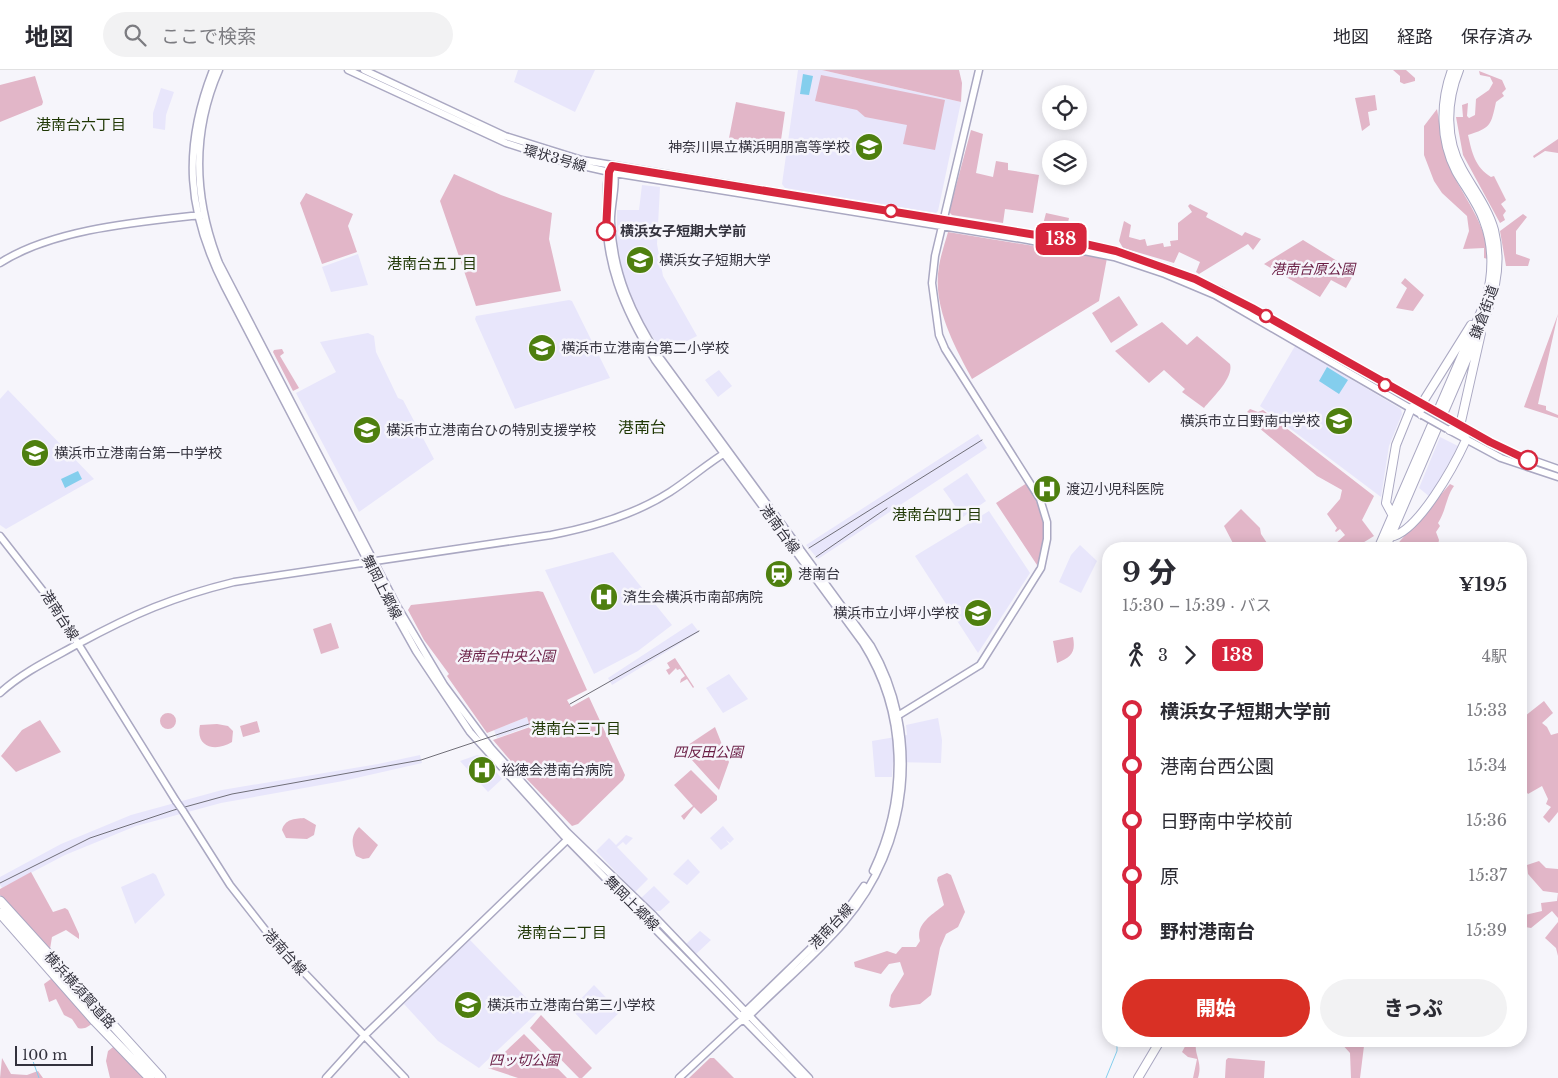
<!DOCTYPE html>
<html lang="ja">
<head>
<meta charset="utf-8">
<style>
	:root { --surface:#fff; --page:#f2f2f3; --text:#2b2b33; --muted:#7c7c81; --line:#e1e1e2; --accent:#d93025 }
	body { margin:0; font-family:"Libre Baskerville","Noto Sans JP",serif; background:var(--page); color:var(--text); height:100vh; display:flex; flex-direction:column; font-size:19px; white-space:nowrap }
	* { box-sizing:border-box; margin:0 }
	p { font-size:16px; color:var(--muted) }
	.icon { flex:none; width:28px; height:28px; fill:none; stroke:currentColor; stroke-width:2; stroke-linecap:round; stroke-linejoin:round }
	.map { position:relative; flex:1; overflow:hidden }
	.panel { position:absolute; left:1102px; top:472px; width:425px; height:505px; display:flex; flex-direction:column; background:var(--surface); border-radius:20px; box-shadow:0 2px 12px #0003 }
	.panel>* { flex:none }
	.badge { padding:0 10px; border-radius:8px; font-size:18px; line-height:32px }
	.controls { position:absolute; left:1042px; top:15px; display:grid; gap:10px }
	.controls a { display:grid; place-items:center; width:45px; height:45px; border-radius:50%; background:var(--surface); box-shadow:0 2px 12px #0003; font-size:25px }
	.scale { position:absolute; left:15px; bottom:12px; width:78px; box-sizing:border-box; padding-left:5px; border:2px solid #33323d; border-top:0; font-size:14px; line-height:18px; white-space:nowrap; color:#33323d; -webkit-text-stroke:4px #f6f5fb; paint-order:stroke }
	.map>.badge { position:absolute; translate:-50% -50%; box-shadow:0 0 0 2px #fff }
	.legs { display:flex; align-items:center; gap:8px; height:55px; padding:0 20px; font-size:16px }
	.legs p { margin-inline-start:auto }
	.overview { display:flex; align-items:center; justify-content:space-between; height:85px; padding:0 20px }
	h1 { font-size:28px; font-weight:800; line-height:38px }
	.primary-button { display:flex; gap:10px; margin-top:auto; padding:10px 20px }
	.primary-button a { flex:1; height:58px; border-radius:30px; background:var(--accent); color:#fff; font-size:20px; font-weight:800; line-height:58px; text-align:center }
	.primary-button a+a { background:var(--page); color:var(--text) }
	ul { padding:0 20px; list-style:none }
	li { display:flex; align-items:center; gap:18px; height:55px; font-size:19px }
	li i { display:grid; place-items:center; width:8px; height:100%; margin:0 6px; background:currentColor }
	li i::after { content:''; width:12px; height:12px; margin:-6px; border:4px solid; border-radius:50%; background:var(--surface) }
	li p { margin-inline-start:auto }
	li:first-child i { background:linear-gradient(#0000 50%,currentColor 0) }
	li:last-child i { background:linear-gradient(currentColor 50%,#0000 0) }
	header { display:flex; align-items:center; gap:30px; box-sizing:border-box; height:70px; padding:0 25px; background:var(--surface); border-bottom:1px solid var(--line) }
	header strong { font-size:24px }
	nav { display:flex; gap:28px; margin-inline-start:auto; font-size:18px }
	.search { width:350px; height:45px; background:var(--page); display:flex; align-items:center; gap:12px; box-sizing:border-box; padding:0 18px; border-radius:28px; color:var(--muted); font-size:19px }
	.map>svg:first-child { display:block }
</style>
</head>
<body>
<header>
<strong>地図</strong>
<div class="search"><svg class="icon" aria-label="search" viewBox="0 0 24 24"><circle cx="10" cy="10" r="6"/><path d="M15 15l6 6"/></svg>ここで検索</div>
<nav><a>地図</a><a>経路</a><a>保存済み</a></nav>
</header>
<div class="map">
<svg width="1558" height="1008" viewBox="0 0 1558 1008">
	<rect width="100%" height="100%" fill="#f6f5fb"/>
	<!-- built -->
	<path fill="#e8e6fb" d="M518,0H595L575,42L514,12Z
		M798,0H822L961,32L938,141L936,143L785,118L782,114Z
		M161,18L174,22L166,45L165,60L153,58V43Z
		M642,115L660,117L657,174L663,206L697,266L663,283L641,249L624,211L617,169V140H639Z
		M358,184L368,215L331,222L322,197Z
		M569,230L572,231L610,308L515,339L475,249L476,246Z
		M368,263L374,266L376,282L398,328L403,330L434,389L359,442L296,323L336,302L320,272Z
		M1295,276L1401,339L1402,344L1389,376L1381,427L1260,336Z
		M719,300L732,316L718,327L705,310Z
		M8,320L94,409L6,459L0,455V329Z
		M978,364L987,378L818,489L806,475Z
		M1440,367L1458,376L1430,427L1419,418Z
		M967,403L986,431L963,447L943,419Z
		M989,441L1030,503L978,583L915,486Z
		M1080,475L1097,491L1081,523L1059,512L1071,485Z
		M613,482L672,555L638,581L594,604L545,500Z
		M692,553L699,562L612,615L608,608Z
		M729,604L748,629L723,643L706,618Z
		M527,647L530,656L497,668L494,660Z
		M938,648L942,670L941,693L893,692L892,707H875L872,671L907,665L906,655Z
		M420,685L422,693L343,711L221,733L136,756L65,785L2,818L0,815V807L61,774L131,745L222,720L378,694Z
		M477,685L484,687L502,709L488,722L460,691Z
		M723,756L734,769L730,773L726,770L729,774L721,780L710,768Z
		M626,765L633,768L626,775L623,772L617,777L648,809L635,822L596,781L609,768L616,775Z
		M688,789L700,802L687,815L673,804Z
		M153,803L156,805L165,825L135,854L121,817Z
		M654,816L670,832L660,841H654L641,828Z
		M700,861L711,870L696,884L686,874Z
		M470,870L539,941L479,998L438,971L404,934Z
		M594,915L620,942L596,965L571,939Z"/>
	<!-- green -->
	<path fill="#e2b6c8" d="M822,0H959L962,13L961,32Z
		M1393,0H1406L1415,8V11L1404,14L1400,12V6Z
		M1479,1L1502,10L1506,19L1502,23L1504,26L1496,32C1491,56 1490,58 1468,65C1472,83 1475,97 1491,107L1494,106L1506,130L1501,134L1506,141L1503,145L1505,150L1500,153L1463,85L1456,47H1463L1462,35L1468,33L1467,46L1469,48L1475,45L1476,29L1489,20L1493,13L1490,7L1480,5Z
		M821,5L945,30L935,80L903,74L907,55L865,47L857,40L815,31Z
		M35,6L43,32L42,35L0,52V15Z
		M1375,25L1377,40L1368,42L1370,55L1362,61L1355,28Z
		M736,32L785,42L780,77L729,68Z
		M1437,39C1441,59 1441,80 1451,100C1465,130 1487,154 1488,189L1484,188V178L1463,179L1469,161L1467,146L1442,123L1434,111L1424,85V56Z
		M971,60L983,64L976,103L993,107L996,91L1008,93V100L1039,105L1033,143L1005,139L1003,153L952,145L949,142Z
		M1558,69V83L1545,81L1534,88L1533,86Z
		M454,104L501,125L552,143L549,169L561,221L476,236L440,131Z
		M306,123L353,144L348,156L357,182L322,194L300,133Z
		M1190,134L1208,143L1206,147L1242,166L1245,162L1261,169L1253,180L1248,174L1199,204L1196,202L1200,192L1179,182L1174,193L1123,178L1119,171L1124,151L1131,155L1129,167L1140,170L1145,169L1147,176L1163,173L1164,177L1171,176L1170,171L1178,170V153L1192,142L1188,136Z
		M1046,143L1069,148L1066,162L1042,158Z
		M1523,144L1527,147L1516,161V184L1530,189L1528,196H1506L1500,161Z
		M948,162L1107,188L1099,231L972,309C954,275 932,236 939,196C941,184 945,173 948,162Z
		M1303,170L1355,202L1346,218L1331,210L1320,227L1264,194Z
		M1405,208L1424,225L1413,241L1396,238L1407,218L1401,213Z
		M1119,226L1138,255L1111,273L1092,243Z
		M1558,244L1538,334L1546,336V340L1558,345V348L1524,337Z
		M1162,252L1187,275L1197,266L1230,294C1234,308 1212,328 1204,338L1182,322L1185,319L1164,300L1149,313L1115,281Z
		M282,279L284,283L280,286L299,318L293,321L273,282L274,280Z
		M1250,339L1258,342L1263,340L1374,426L1362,450L1374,466L1361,474L1358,479H1340L1335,474L1345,465L1340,459L1336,462L1335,461L1337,458L1327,444L1340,429L1342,420L1317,406L1258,357L1255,350L1247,342Z
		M1027,413C1042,439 1052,466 1037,495L996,433Z
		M1450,414L1454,416C1446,427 1446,441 1438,453L1440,456L1436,462L1439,470L1437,479H1393Z
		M1241,439L1260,458L1261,464L1271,479H1236L1224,456Z
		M538,521L543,522L587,620L567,630L571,637L589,627L625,705L623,710L578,754L572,756L522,704L493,670L530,657L527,647L487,663L447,606L449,604L424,570L408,540L411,535Z
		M331,553L339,578L321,584L313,559Z
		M1073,567C1076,583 1071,587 1057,593L1053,571Z
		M675,588L694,617L693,618L687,609L680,613L681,609L685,606L680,599L677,600L676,598L669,605L666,600L670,598L667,593Z
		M1544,631L1553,643L1542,653L1547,657L1551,665L1558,663V742L1549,753L1543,747L1551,737L1546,734L1548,729L1542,716L1528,724L1521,715V642L1525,646Z
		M160 651a8 8 0 1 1 16 0a8 8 0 1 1-16 0Z
		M40,650L61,682L16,702L1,686L22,660Z
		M257,651L260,662L243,667L240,656Z
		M217,654L228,656L233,661L232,672C216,682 195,678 200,655Z
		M715,657L729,692L719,720L682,679Z
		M691,700L717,726V730L701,744L694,737L684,750L681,746L693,736L674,715Z
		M304,748L316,755L314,765L307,769L286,768L282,760C285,749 294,749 304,748Z
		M359,757L378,775L369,788L363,789L356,786C352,776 350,766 359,757Z
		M1539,791L1546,798L1558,799V823L1543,821L1528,804L1527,795Z
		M31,802L53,842L65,838L68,840L79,864V869L66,860L52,867L50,879L0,825V819Z
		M947,803L951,805L965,842L958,857L946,864L940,878L931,925L920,934L892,938L889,936L891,925L904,904L900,892L889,894L881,904L855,897L854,892L887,881L896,884L902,877H916L920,871C915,854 932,845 944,835L937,810L938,807Z
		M1558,823V848L1552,841L1531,858L1525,857L1521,861V846L1542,841L1541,833L1557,831Z
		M1558,852V886L1556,878L1545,868Z
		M55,906L95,951C89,956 85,960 78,958L72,949L64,945L56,929L49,932L44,914Z
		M541,945L592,998L582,1008H579L530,958Z
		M524,964L567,1008H518L488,998Z
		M1188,971H1206L1196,973C1194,985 1203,992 1198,1008H1193L1197,989L1188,987L1182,982Z
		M1339,971H1404V976H1364L1360,1008H1351L1350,983Z
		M117,974L150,1008H110L106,991L108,981Z
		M2,988L11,1004L27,1005L38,1001L43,1008H0Z
		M710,988H714L734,1008H689Z
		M1228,988L1265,991L1264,1008H1225L1226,990Z"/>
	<!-- water -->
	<path fill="#84ceed" d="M803,4L813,6L809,25L800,24Z
		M1327,297L1348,310L1339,324L1319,311Z
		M78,401L82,409L65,418L61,409Z"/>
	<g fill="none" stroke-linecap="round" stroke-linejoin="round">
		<!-- stream -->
		<path stroke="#84ceed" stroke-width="1" d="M29,980L39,1008
			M1106,1008L1117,981V971"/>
		<defs>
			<path id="secondary" d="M213,0C182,79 187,142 225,217L392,538L416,581L470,662L564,766L801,1008
				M219,0C191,64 194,129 219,193L397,536L444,615L491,678L567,762L654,846L809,1008
				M348,0L506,73L565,92L614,103L1028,170L1114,187L1165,204L1215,225L1422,345
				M364,0L505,66L582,90L1067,170L1116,181L1172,200L1221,221L1423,336
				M610,99C606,108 607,120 607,130C602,189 624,240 655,290L863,573C907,643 908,727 873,801
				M613,99C618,111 610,138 611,152C613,204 632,245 660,288L871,576C922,664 910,775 844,852C816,885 782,913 752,943L738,953L679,1008
				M0,193C53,159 138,152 201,145
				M1452,351L1504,380L1558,399
				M1449,360L1501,388L1558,407
				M0,466L54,535L176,731
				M0,623C23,602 51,589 78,574C133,544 173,527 234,512L551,465C593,457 634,445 670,422C690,409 708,393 728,381
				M899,645L980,595L1041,498L1047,469V452L1040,429L945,279L939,265L932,213L935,186L979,0
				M183,741L230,815L274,871L405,1008
				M744,943L840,850L864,816
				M326,1008L364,966L568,769"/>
			<path id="primary" d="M1422,345L1421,335L1471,255
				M1450,360L1454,361L1460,356L1481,263
				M1393,446L1386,433L1396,375L1411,338L1421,335
				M1390,467C1418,463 1455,394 1466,370L1460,356
				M1378,479L1486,230C1493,204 1494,177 1484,151C1478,133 1465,117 1456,101C1440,70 1440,32 1452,0
				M1385,479L1487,242C1497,216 1501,188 1494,160C1488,138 1473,119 1462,99C1445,69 1446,32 1459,0
				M1138,1008L1160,971"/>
			<path id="highway" d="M0,831L161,1008
				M0,843L95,951L150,1008"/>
		</defs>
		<!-- secondary casing -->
		<use href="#secondary" stroke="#aaa8c2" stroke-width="9"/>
		<!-- primary casing -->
		<use href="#primary" stroke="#aaa8c2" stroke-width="10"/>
		<!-- highway casing -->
		<use href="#highway" stroke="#aaa8c2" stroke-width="11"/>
		<!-- secondary -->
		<use href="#secondary" stroke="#fff" stroke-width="6"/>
		<!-- primary -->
		<use href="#primary" stroke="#fff" stroke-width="8"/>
		<!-- highway -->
		<use href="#highway" stroke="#fff" stroke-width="9"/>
		<!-- rail -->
		<path stroke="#6f6e77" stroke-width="1" d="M809,478L982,370
			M816,487L887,438
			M570,634L699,561
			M0,813L90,768L174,740L232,724L421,690L529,654"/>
		<defs>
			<path id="secondary-bridge" d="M1427,338L1452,351
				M1422,345L1447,359
				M176,731L183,741"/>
		</defs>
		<!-- secondary-bridge casing -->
		<use href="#secondary-bridge" stroke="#aaa8c2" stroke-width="9" stroke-linecap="butt"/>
		<!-- secondary-bridge -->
		<use href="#secondary-bridge" stroke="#fff" stroke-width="6"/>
	</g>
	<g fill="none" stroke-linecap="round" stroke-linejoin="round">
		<defs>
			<path id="line-1" d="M606,161L609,102L612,96L1067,170L1116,181L1195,209L1252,238L1490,372L1528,390"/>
		</defs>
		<!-- line-1 casing -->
		<use href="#line-1" stroke="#fff" stroke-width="11"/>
		<!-- line-1 -->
		<use href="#line-1" stroke="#d7263d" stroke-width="8"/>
	</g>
	<!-- icons -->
	<defs>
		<symbol id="school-disc" viewBox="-11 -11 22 22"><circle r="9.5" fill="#4e7f0f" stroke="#f6f5fb"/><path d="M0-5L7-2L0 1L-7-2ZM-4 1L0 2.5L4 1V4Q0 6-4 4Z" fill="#fff"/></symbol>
		<symbol id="university-disc" viewBox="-11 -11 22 22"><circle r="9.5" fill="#4e7f0f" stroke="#f6f5fb"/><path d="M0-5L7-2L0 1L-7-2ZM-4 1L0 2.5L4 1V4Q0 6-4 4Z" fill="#fff"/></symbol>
		<symbol id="hospital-disc" viewBox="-11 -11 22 22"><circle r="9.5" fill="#4e7f0f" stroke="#f6f5fb"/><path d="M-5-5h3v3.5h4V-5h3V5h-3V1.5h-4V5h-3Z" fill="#fff"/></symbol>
		<symbol id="station-disc" viewBox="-11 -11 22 22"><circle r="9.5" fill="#4e7f0f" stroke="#f6f5fb"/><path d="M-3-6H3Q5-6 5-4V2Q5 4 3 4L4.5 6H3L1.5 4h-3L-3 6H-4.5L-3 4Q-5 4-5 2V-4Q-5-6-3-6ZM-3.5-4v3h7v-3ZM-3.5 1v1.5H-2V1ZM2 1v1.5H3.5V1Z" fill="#fff"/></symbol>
	</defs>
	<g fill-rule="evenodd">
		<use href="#school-disc" x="853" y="61" width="32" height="32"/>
		<use href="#university-disc" x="624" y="174" width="32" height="32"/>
		<use href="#school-disc" x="526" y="262" width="32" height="32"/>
		<use href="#school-disc" x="1323" y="335" width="32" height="32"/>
		<use href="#school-disc" x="351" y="344" width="32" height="32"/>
		<use href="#school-disc" x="19" y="367" width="32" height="32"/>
		<use href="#hospital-disc" x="1031" y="403" width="32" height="32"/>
		<use href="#station-disc" x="763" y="488" width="32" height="32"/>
		<use href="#hospital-disc" x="588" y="511" width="32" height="32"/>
		<use href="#school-disc" x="962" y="527" width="32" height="32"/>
		<use href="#hospital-disc" x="466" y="684" width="32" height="32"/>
		<use href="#school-disc" x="452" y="919" width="32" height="32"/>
	</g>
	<!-- markers -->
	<g fill="#fff" stroke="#d7263d" stroke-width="2.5">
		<circle cx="891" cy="141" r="6"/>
		<circle cx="606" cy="161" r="9"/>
		<circle cx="1266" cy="246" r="6"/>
		<circle cx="1385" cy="315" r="6"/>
		<circle cx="1528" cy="390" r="9"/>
	</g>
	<g text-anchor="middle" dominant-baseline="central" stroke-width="5" stroke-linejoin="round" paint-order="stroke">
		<!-- poi labels -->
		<g font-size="14" fill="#33323d" stroke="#f6f5fb" text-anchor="start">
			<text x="850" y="77" text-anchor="end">神奈川県立横浜明朋高等学校</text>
			<text x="659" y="190">横浜女子短期大学</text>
			<text x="561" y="278">横浜市立港南台第二小学校</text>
			<text x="1320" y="351" text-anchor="end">横浜市立日野南中学校</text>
			<text x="386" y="360">横浜市立港南台ひの特別支援学校</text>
			<text x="54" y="383">横浜市立港南台第一中学校</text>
			<text x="1066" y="419">渡辺小児科医院</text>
			<text x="798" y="504">港南台</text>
			<text x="623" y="527">済生会横浜市南部病院</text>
			<text x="959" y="543" text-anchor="end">横浜市立小坪小学校</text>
			<text x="501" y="700">裕徳会港南台病院</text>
			<text x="487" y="935">横浜市立港南台第三小学校</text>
		</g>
		<!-- street labels -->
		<g font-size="14" fill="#33323d" stroke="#f6f5fb">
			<text transform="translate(555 88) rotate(16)">環状3号線</text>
			<text transform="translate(1484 242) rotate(-70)">鎌倉街道</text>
			<text transform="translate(780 459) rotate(54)">港南台線</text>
			<text transform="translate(382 517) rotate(63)">舞岡上郷線</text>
			<text transform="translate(60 545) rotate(57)">港南台線</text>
			<text transform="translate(632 833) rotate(45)">舞岡上郷線</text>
			<text transform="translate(831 856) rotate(-47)">港南台線</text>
			<text transform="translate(285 882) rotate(48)">港南台線</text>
			<text transform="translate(80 920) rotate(48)">横浜横須賀道路</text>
		</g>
		<!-- stop labels -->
		<g font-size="14" font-weight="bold" fill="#33323d" stroke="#f6f5fb" text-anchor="start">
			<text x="620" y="161">横浜女子短期大学前</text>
		</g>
		<!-- park labels -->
		<g font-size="14" font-style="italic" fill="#691d44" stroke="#f6f5fb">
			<text x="1313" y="199">港南台原公園</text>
			<text x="506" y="586">港南台中央公園</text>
			<text x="708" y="682">四反田公園</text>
			<text x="524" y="990">四ッ切公園</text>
		</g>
		<!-- neighbourhood labels -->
		<g font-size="15" fill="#1f3704" stroke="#f6f5fb">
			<text x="81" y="54">港南台六丁目</text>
			<text x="432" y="193">港南台五丁目</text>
			<text x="937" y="444">港南台四丁目</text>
			<text x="576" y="658">港南台三丁目</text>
			<text x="562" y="862">港南台二丁目</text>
		</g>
		<!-- quarter labels -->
		<g font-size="16" fill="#1f3704" stroke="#f6f5fb">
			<text x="642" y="357">港南台</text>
		</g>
	</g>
</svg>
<div class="controls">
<a><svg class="icon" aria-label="locate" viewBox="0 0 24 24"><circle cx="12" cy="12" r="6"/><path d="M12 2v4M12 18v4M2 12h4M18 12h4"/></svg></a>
<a><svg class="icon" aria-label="layers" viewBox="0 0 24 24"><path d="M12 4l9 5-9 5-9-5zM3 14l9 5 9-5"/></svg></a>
</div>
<div class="scale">100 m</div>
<b class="badge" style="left:1061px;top:169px;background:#d7263d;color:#fff">138</b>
<section class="panel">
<div class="overview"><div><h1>9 分</h1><p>15:30 – 15:39 · バス</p></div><b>¥195</b></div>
<div class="legs"><svg class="icon" aria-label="walk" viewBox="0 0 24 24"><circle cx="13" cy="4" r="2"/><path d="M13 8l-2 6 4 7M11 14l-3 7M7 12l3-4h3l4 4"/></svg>3<svg class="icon" aria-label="forward" viewBox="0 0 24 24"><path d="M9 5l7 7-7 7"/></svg><b class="badge" style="background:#d7263d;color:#fff">138</b><p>4駅</p></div>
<ul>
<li><i style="color:#d7263d"></i><b>横浜女子短期大学前</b><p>15:33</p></li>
<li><i style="color:#d7263d"></i><span>港南台西公園</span><p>15:34</p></li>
<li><i style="color:#d7263d"></i><span>日野南中学校前</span><p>15:36</p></li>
<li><i style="color:#d7263d"></i><span>原</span><p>15:37</p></li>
<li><i style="color:#d7263d"></i><b>野村港南台</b><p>15:39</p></li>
</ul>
<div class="primary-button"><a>開始</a><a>きっぷ</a></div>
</section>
</div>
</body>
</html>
